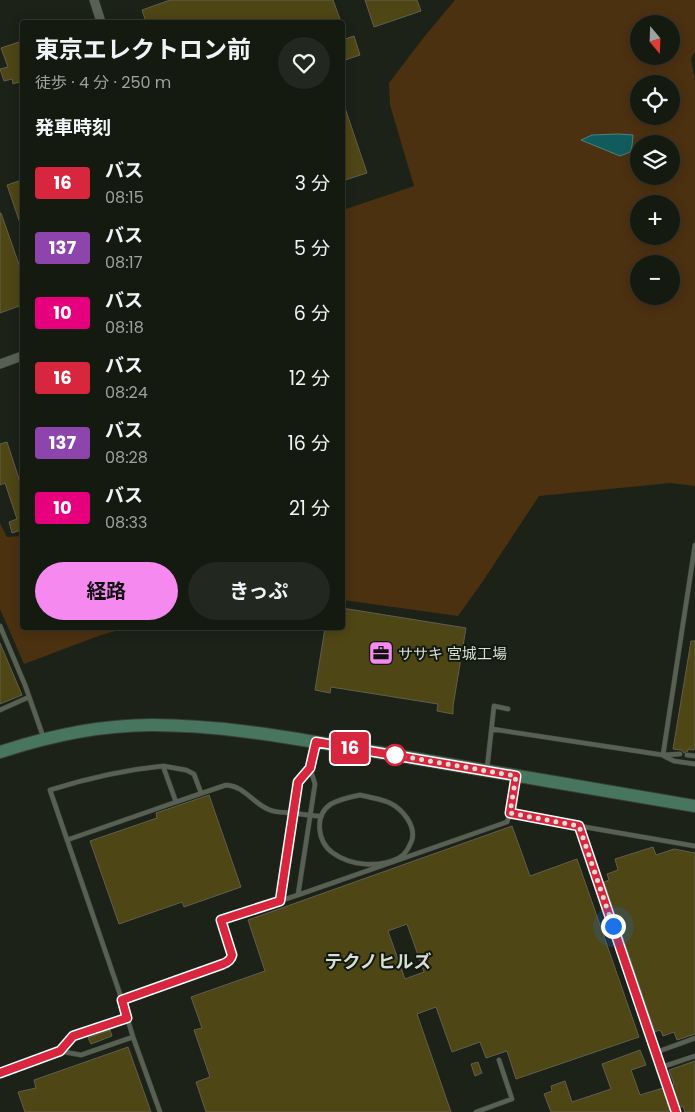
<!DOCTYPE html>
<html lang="ja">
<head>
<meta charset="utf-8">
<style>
	:root { --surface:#151a11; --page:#22271f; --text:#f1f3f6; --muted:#9da19f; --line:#343831; --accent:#f589ef }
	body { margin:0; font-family:Poppins,"Noto Sans JP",sans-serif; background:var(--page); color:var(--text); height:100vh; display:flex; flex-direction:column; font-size:19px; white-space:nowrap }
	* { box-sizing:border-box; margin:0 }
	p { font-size:16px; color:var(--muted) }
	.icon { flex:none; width:28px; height:28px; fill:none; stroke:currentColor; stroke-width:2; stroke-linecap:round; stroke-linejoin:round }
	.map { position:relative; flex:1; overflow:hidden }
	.drawer { position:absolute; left:20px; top:20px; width:325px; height:610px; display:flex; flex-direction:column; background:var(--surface); border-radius:5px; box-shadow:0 2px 12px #0003,0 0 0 1px var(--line) }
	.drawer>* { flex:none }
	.badge { padding:0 10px; border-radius:4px; font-size:18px; line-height:32px }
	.needle { width:32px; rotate:161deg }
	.controls { position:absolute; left:630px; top:15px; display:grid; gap:10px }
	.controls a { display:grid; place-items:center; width:50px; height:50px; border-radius:50%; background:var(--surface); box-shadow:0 2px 12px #0003,0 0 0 1px var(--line); font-size:25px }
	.you { position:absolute; width:25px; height:25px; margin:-12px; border:4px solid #fff; border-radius:50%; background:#1a73e8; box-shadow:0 0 0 8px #1a73e833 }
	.map>.badge { position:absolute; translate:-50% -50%; box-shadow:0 0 0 2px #fff }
	h2 { padding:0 15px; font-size:19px; line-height:45px }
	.round { display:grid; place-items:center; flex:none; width:52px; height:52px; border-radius:26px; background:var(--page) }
	.summary { display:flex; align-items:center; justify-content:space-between; height:85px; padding:0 15px }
	h1 { font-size:24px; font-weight:700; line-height:38px }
	.button { display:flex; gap:10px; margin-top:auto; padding:10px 15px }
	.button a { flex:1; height:58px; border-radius:30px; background:var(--accent); color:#111; font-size:20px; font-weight:700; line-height:58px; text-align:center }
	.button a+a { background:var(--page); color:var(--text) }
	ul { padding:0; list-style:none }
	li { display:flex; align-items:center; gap:15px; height:65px; padding:0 15px }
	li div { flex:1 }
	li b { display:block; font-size:19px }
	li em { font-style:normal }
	li .badge { min-width:55px; font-weight:700; text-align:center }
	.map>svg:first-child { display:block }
</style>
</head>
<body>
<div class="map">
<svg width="695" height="1112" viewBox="0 0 695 1112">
	<rect width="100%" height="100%" fill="#1c2217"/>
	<!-- green -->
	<path fill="#4c3111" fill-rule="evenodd" d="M455,0H695V51L691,59L695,81V486L670,483L539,496L483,581L458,616L343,600V210L414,186L390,105L389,83L424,37ZM639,24H671V56H639ZM639,84H671V116H639ZM639,144H671V176H639ZM639,204H671V236H639ZM639,264H671V296H639Z
		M0,523L7,537L22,536V628H126L101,635L24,664L0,609Z"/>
	<!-- water -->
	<path fill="#115b5d" stroke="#4d8281" d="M618,134L633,135L632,146L630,152L620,156L581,140L592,135Z"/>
	<!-- building -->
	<path fill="#4e4615" stroke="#615e4f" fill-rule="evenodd" d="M170,0H333L341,22H146L142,10Z
		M365,0H417L421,11L374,27Z
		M354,36L360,55L342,61V40Z
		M22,41V81L13,84L12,79L4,81L0,69L8,67L1,48Z
		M342,105H344L367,173L342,181Z
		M22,180V225L21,226L7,185Z
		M0,213H1L22,273V305L0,313Z
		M7,442L21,485L19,486L22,496V532L21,533V530L12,533L9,522L17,519L5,483L0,485V444Z
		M342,608L466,628L453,706V714L437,711L438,704L331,687L330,693L315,690L325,628H342Z
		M691,641H695V745L694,750L688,749V751L684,753L681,750L673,749Z
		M0,643L22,695L0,704Z
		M209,795L241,887L184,907L182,902L119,924L90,841L157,818L156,813Z
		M512,826L530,876L577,859L639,1037L516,1079L507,1051L486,1058L480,1042L452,1052L436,1007L417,1014L451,1112H206L196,1082L210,1077L194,1030L202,1028L191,997L265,971L248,920ZM407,924L424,972L405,979L388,931Z
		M653,847L656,855L674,849L695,853V1034L677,1040L674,1032L663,1036L661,1031H660L659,1030L655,1032L604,882L609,880L607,874L618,870L615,859Z
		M110,1030L112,1036L91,1044L88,1038Z
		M128,1047L151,1112H25L18,1092L36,1088L34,1080Z
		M640,1050L646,1065L631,1070L640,1095L663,1088L671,1110L667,1112H551L544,1094L552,1091L551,1086L565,1081L572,1102L611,1089L602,1064Z
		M695,1061V1112H685L683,1106L679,1108L671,1085L674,1084L669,1070Z
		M478,1062L482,1073L475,1076L471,1064Z"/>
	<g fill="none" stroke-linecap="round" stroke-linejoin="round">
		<defs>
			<path id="lane" d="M0,626L25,685L44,739
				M0,710L29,697
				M492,729L663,755L680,754
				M663,755L695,545
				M687,755L695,756
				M664,756L674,761L695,764
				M487,769L494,706L508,709
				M201,793L194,774L186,770L163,766L176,802L226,785C245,786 253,804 270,810C277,813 285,812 293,813C302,814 311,816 320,816
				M360,795C370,797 381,799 390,803C402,809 416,825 412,840C409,847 406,854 399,858C379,868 351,866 333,853C317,842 314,815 331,804C340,799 350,797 360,795Z
				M510,813L516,777
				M579,826L695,846
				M67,840L176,802
				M298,895L315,784L310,768
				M280,901L298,782L310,768L315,744
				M122,1000L50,790C88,778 123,770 163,766
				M59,1051L81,1055L133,1037
				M657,1052L695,1038
				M662,1067L695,1056
				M0,1073L59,1051L73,1036L127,1018
				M160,1112L133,1037L122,1000L228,962L231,959L232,955L221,920L298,895L507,822L510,813L579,826L676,1112
				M476,1112L512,1099L499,1060"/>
			<path id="street" d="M94,0L101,22
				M0,364L22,356"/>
			<path id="secondary" d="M0,752C49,736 100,725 152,725C232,725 311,742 389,754C491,771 593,789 695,806"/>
		</defs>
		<!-- lane casing -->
		<use href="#lane" stroke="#383d35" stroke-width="5.5"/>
		<!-- street casing -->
		<use href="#street" stroke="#383d35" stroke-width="10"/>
		<!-- secondary casing -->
		<use href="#secondary" stroke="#383d35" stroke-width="14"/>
		<!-- lane -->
		<use href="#lane" stroke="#586053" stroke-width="4.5"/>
		<!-- street -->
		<use href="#street" stroke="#586053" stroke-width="9"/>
		<!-- secondary -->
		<use href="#secondary" stroke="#47755e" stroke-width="12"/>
	</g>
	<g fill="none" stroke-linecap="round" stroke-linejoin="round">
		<defs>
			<path id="line" d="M0,1073L60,1051L73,1036L127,1018L122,1000L223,964C228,962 231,960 232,955L221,920L280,901L298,782L310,768L316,742L516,776L510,813L579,826L676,1112"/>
		</defs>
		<!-- line casing -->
		<use href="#line" stroke="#fff" stroke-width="11"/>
		<!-- line -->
		<use href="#line" stroke="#d7263d" stroke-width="8"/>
		<!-- walk -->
		<path stroke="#d8ddd5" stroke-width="5" stroke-dasharray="0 9" d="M395,755L516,776L510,813L579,826L613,926"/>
	</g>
	<!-- icons -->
	<defs>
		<symbol id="office-square" viewBox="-11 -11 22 22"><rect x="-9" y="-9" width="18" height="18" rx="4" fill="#f589ef" stroke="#12190e"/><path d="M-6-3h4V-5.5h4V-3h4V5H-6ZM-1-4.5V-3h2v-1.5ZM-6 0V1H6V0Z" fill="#111"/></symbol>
	</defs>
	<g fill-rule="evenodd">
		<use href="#office-square" x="367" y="639" width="28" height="28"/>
	</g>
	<!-- markers -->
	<circle fill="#fff" stroke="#d7263d" stroke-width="2.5" cx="395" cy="755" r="10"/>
	<g text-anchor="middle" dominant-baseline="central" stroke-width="4" stroke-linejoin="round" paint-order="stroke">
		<!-- poi labels -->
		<g font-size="15" fill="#d8ddd5" stroke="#12190e" text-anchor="start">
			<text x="398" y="653">ササキ 宮城工場</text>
		</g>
		<!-- quarter labels -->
		<g font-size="18" font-weight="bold" fill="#d8ddd5" stroke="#12190e">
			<text x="378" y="961">テクノヒルズ</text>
		</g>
	</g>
</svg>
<div class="controls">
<a><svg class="needle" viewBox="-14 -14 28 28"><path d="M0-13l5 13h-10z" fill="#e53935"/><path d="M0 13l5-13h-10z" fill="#9da19f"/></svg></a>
<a><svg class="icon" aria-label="locate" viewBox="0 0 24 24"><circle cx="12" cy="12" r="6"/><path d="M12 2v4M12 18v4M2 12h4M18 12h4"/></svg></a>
<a><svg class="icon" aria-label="layers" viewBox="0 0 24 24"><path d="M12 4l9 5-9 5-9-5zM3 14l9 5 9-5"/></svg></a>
<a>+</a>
<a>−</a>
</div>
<div class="you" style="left:613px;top:926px"></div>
<b class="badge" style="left:350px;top:748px;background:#d7263d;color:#fff">16</b>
<section class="drawer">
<div class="summary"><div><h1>東京エレクトロン前</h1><p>徒歩 · 4 分 · 250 m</p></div><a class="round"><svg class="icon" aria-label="heart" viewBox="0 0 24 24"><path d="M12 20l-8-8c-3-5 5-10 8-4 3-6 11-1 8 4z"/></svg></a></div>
<h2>発車時刻</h2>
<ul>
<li><span class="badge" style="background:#d7263d;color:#fff">16</span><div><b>バス</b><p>08:15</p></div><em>3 分</em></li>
<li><span class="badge" style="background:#8e44ad;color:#fff">137</span><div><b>バス</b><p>08:17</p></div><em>5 分</em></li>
<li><span class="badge" style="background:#e6007e;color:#fff">10</span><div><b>バス</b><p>08:18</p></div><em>6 分</em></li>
<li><span class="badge" style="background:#d7263d;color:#fff">16</span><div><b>バス</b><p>08:24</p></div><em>12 分</em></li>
<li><span class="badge" style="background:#8e44ad;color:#fff">137</span><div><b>バス</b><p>08:28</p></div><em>16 分</em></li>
<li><span class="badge" style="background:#e6007e;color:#fff">10</span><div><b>バス</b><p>08:33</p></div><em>21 分</em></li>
</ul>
<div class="button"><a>経路</a><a>きっぷ</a></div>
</section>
</div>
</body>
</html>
